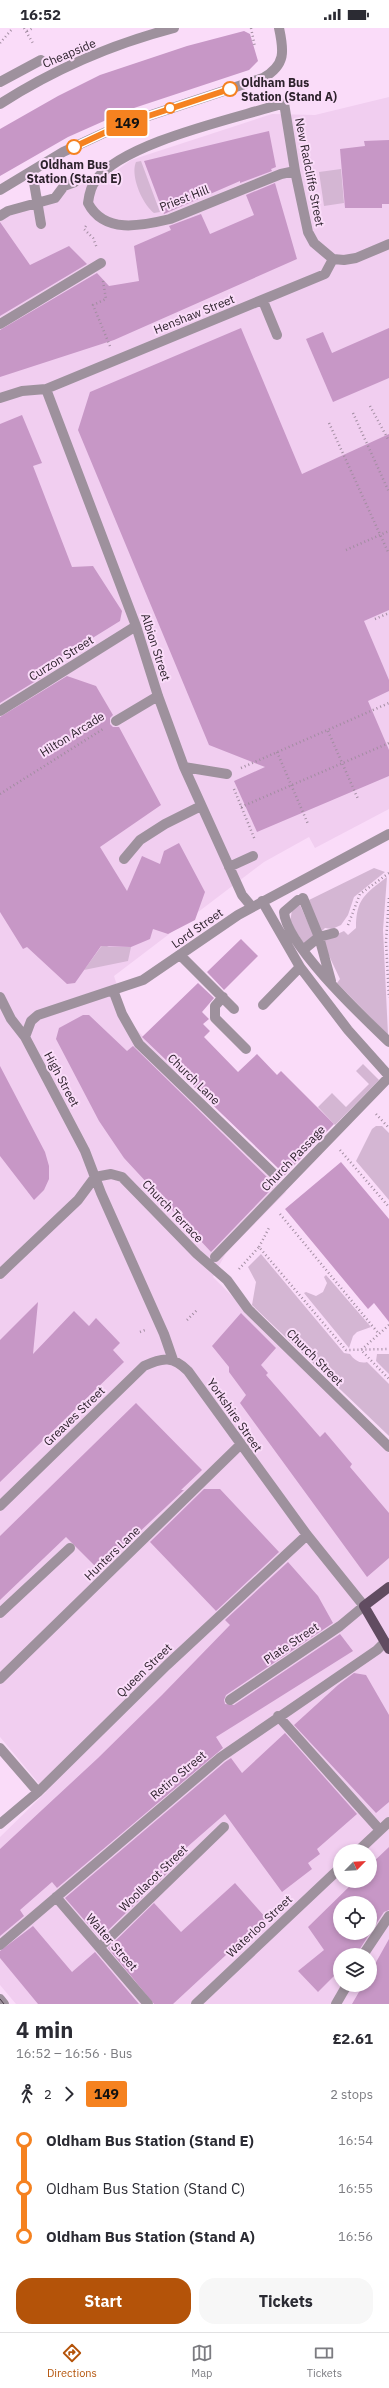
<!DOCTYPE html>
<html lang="en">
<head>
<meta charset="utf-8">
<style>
	:root { --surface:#fff; --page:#f7f7f7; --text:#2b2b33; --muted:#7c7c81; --line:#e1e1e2; --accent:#b45309 }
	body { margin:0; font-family:"IBM Plex Sans",sans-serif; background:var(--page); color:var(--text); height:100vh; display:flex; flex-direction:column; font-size:15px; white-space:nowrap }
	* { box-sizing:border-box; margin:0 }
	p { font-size:13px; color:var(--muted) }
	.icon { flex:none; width:22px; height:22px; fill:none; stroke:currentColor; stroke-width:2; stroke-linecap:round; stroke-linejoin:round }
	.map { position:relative; height:1976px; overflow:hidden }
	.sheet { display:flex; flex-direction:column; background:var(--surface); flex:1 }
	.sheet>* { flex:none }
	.badge { padding:0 8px; border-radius:3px; font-size:14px; line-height:26px }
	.needle { width:26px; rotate:66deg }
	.buttons { position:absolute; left:333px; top:1816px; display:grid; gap:8px }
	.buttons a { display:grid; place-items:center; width:44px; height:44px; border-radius:50%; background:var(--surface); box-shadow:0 2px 6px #0003; font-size:20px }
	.map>.badge { position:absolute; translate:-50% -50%; box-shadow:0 0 0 2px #fff }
	.legs { display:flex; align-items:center; gap:6px; height:44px; padding:0 16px; font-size:13px }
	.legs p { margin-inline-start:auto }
	.overview { display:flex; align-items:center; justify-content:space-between; height:68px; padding:0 16px }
	h1 { font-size:22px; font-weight:700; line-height:30px }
	.button { display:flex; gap:8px; margin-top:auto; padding:8px 16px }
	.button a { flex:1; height:46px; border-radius:16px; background:var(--accent); color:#fff; font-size:16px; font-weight:700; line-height:46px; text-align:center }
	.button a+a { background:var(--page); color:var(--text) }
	ul { padding:0 16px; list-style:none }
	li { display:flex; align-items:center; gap:14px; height:48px; font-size:15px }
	li i { display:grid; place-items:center; width:6px; height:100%; margin:0 5px; background:currentColor }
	li i::after { content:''; width:10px; height:10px; margin:-5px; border:3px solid; border-radius:50%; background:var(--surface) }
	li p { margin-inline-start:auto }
	li:first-child i { background:linear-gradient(#0000 50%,currentColor 0) }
	li:last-child i { background:linear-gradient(currentColor 50%,#0000 0) }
	.status { display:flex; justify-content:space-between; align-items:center; height:28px; padding:0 20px; background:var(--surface); direction:ltr }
	.status svg { height:11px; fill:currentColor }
	.tab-bar { display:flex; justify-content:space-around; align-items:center; height:56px; border-top:1px solid var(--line); background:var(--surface); font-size:11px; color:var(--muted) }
	.tab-bar a { display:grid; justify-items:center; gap:2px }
	.tab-bar .current { color:var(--accent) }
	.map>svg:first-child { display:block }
</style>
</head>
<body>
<div class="status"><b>16:52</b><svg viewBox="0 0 49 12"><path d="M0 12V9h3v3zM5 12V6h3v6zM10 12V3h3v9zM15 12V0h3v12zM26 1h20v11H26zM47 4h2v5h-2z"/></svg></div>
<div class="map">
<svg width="389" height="1976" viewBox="0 0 389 1976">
	<rect width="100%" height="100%" fill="#fadcf9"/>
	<!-- built -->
	<path fill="#f1cef0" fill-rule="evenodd" d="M389,69V781L315,820L309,809L264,834L114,948L128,992L286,1164L226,1225L213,1249L389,1425V1976H16L0,1957V1809L46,1764L0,1709V185L55,167L116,143L131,132L272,86L315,87ZM340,1823H370V1853H340ZM340,1875H370V1905H340ZM340,1927H370V1957H340Z"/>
	<!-- green -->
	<path fill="#d4b6d3" d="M141,133L160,184L154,185C142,176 130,147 136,134Z
		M341,141L344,175L324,178L319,144Z
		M374,840L385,844L354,869L348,887L341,897L332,901L325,900L321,904L309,872Z
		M387,849L383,902L388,1007L337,955L340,951L323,915L324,912L344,903L348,907L356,900C356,871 365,866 387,849Z
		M300,877L314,908L304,916L290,894L292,882Z
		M103,916L109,919H131L128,933L84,942Z
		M363,1036L379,1052L335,1097L318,1079L332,1065L346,1079L369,1056L356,1043Z
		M376,1098H382L389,1105V1172L356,1133L372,1101Z
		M261,1226L344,1325L350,1326C354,1332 360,1336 367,1334L389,1356V1408L252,1277L256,1254L248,1239Z
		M326,1247L371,1299L357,1304L353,1308L349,1320L304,1265L306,1264L316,1268L323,1264L327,1255L324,1249Z
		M377,1326H389V1346L376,1333Z"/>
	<!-- building -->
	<path fill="#c797c6" d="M244,3L250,6L258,33L249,42L131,81L68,109L0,148V101L58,68L100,47L187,18Z
		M269,103L276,139L271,141L272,143L240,155V153L164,186L144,133Z
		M389,112V176H382V180H345L340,121L365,118L364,113Z
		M275,155L297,231L114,312L0,349V302L97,245L109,258L139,253L134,218L171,202L169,198L201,186L210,206L254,187L246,167Z
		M0,194L30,237L69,218L87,236L0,288Z
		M241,300L302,446L389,406V582L364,593L389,652V663L368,673L389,722V748L257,804L234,753L265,739L209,717L78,402L90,364Z
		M389,300V350L333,374L306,311L323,304L332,325Z
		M22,387L42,435L33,438L72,539L93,538L122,583L120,593L44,640L52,643L0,675V396Z
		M67,648L96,658L113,687L110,690V696L113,699H119L161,777L100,819L127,863L142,828L160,836L164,823L179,815L205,864L195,892L168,906L153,901L150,911L131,919L101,918L75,955L67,956L27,919L23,921L0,884V689Z
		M241,911L258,928L224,962L207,944Z
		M198,955L214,970L202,984L209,991L203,996L210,1003L204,1009L238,1044L257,1026L277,1047L281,1043L334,1096L211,1224L124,1130L99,1093L56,1011L59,1000L83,987H89L127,1023L133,1018L270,1152L277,1153L281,1148L280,1142L142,1009Z
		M0,1038L45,1124L49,1138V1151L44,1162L34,1172L0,1128Z
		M341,1134L389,1191V1294L374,1275L368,1281L285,1181Z
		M38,1274L33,1326L74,1283L89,1298L96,1290L120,1315L113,1322L124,1334L0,1454V1312Z
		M241,1285L276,1320L261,1337L268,1345L266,1347L320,1409L325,1404L352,1436L350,1439L389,1485V1530L367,1549L240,1375L246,1367L229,1344V1339L212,1318Z
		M136,1375L202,1442L181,1462H184L99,1542L66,1509L0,1572V1508Z
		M204,1461H220L279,1524L216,1583L150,1514Z
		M288,1534L318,1568L333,1595L226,1667L224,1672L225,1676L234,1677L340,1606L353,1623L216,1709L223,1720L57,1860L52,1854L20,1882L24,1888L0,1908V1821L98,1730L162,1667L230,1597L225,1592Z
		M354,1645L366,1647L389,1687V1774L376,1785L294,1697L338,1657Z
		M285,1705L357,1786L317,1821L320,1826L308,1835L312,1841L282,1864L225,1786L186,1820L189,1824L100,1910L65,1870L225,1734L231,1730L242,1745Z
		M389,1819V1882L384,1884L370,1905V1875H340V1905H370L356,1927H340V1942L318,1964L298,1943L324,1922L308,1899L355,1853H370V1837Z
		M235,1855L266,1890L173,1976H154L108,1920L154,1875L181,1904Z
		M33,1898L72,1944L95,1924L139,1976H38L0,1930V1923Z
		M389,1911V1976H352L363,1957H370V1945Z"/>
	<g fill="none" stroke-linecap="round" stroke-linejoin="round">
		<!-- path -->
		<path stroke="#a28da1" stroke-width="2.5" stroke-dasharray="1 3" stroke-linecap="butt" d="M24,0L34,17
			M251,0L255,19
			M27,3L33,0
			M0,15L13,0
			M86,198L84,201L93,210L97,220
			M103,253L106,271L93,277L110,318
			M370,378L389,413
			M353,385L389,464
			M329,395L389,526
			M346,522L389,503
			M375,591L389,585
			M328,703L358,771
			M277,724L308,796
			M241,740L389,675
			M234,761L255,812
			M0,766L103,701
			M241,779L389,715
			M389,870L386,914L389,970
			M348,897L360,866L389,845
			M376,1086L389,1100
			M340,1122L389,1179
			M280,1186L379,1306
			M259,1219L270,1198
			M239,1241L259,1219L346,1322L389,1321
			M187,1292L197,1282
			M389,1297L361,1322L389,1351
			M140,1304L145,1302"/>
		<!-- minor -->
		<path stroke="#9e919d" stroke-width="10" d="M0,54L41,32
			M0,76C53,42 113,16 174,0
			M32,143L41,196
			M295,143L281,146L170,191C141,198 104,206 88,175C89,167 91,158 96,152C123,114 238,90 284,75L295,143L308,204L314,215L333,231L344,232L356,230L389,216
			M0,162L63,124L121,97L263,50C286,37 284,23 279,0
			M0,188L8,183L55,170L64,158L75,154
			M263,273L277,307
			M0,296L101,235
			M46,361L136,598L158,668L184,739L242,867L252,879
			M0,370L22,363L46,361L325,246L333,231
			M0,683L136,598
			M116,693L158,668
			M184,739L227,746
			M124,831L140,812L165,796L201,778
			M229,839L253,828
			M303,870L319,909L331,953
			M298,872L284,884C286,917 364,990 389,1014
			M262,873L300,939L263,977
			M303,922L319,909L334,905
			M181,928L234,981
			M300,939L348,1002L389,1048
			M113,962L122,986L139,1016L275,1147
			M0,969L11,991L25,1009L85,1123L101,1165L164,1306L173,1332
			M223,969L215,978V990L246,1021
			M25,1009L31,993L38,987L143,952L238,887L389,806
			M95,1149L111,1146L122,1149L197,1226L227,1252L248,1281L389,1419
			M215,1229L389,1049
			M0,1246L78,1172L95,1149
			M0,1478L144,1338C163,1329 173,1328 188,1343L307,1507L364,1578L340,1598L230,1672
			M0,1585L70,1520
			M0,1651L240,1417
			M278,1688L380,1802
			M0,1720L38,1764
			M0,1796L38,1764L167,1637L307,1507
			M358,1823L389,1794
			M56,1869L148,1976
			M0,1917L221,1729L377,1622L385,1614
			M100,1919L224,1799
			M363,1927L389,1888
			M0,1971L4,1976
			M196,1976L340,1840
			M336,1976L347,1957"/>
		<!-- major -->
		<path stroke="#614c61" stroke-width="10" d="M389,1559L364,1578L389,1621"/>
		<!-- tram -->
		<path stroke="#463945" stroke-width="1" d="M0,1971L4,1976"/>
	</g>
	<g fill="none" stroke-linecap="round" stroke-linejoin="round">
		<defs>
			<path id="line-1" d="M74,119L121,97L230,61"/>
		</defs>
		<!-- line-1 casing -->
		<use href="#line-1" stroke="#fff" stroke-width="9"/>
		<!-- line-1 -->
		<use href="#line-1" stroke="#f58220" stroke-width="6"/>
	</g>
	<!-- markers -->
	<g fill="#fff" stroke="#f58220" stroke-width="2">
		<circle cx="230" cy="61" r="7"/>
		<circle cx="170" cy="80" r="5"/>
		<circle cx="74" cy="119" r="7"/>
	</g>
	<g text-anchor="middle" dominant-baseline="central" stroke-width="4" stroke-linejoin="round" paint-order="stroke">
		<!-- street labels -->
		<g font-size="12" fill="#2d222c" stroke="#fadcf9">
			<text transform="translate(69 25) rotate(-23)">Cheapside</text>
			<text transform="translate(310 144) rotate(79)">New Radcliffe Street</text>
			<text transform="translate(184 170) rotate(-21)">Priest Hill</text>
			<text transform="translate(194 286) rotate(-22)">Henshaw Street</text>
			<text transform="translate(156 619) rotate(72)">Albion Street</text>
			<text transform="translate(61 630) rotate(-32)">Curzon Street</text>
			<text transform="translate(72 706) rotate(-32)">Hilton Arcade</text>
			<text transform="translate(197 900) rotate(-35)">Lord Street</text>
			<text transform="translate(62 1051) rotate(62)">High Street</text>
			<text transform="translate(194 1051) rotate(44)">Church Lane</text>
			<text transform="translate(293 1130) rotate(-46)">Church Passage</text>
			<text transform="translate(173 1183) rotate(46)">Church Terrace</text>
			<text transform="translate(315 1329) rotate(45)">Church Street</text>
			<text transform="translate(235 1387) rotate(55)">Yorkshire Street</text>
			<text transform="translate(74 1388) rotate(-44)">Greaves Street</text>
			<text transform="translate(112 1525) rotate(-44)">Hunters Lane</text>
			<text transform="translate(291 1615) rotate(-34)">Plate Street</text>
			<text transform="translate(144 1642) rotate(-44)">Queen Street</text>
			<text transform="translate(178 1747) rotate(-40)">Retiro Street</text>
			<text transform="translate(153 1850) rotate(-44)">Woollacot Street</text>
			<text transform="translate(259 1898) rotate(-43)">Waterloo Street</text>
			<text transform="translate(112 1914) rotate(49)">Walter Street</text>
		</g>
		<!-- stop labels -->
		<g font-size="12" font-weight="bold" fill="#2d222c" stroke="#fadcf9" text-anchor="start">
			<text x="241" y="54">Oldham Bus<tspan x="241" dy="14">Station (Stand A)</tspan></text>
			<text x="74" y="136" text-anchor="middle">Oldham Bus<tspan x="74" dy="14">Station (Stand E)</tspan></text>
		</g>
	</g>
</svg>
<div class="buttons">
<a><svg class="needle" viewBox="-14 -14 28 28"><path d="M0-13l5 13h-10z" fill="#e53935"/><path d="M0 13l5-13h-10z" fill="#7c7c81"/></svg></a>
<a><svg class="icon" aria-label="locate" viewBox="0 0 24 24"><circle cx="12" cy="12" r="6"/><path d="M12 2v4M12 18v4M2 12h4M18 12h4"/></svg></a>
<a><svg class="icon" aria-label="layers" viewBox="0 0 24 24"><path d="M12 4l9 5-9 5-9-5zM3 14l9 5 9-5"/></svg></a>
</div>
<b class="badge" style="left:127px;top:95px;background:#f58220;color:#111">149</b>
</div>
<section class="sheet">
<div class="overview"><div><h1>4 min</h1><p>16:52 – 16:56 · Bus</p></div><b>£2.61</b></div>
<div class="legs"><svg class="icon" aria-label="walk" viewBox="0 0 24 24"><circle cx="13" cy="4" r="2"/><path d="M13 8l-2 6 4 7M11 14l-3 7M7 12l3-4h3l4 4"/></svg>2<svg class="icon" aria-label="forward" viewBox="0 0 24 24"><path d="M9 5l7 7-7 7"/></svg><b class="badge" style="background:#f58220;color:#111">149</b><p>2 stops</p></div>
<ul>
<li><i style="color:#f58220"></i><b>Oldham Bus Station (Stand E)</b><p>16:54</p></li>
<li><i style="color:#f58220"></i><span>Oldham Bus Station (Stand C)</span><p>16:55</p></li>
<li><i style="color:#f58220"></i><b>Oldham Bus Station (Stand A)</b><p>16:56</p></li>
</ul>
<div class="button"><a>Start</a><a>Tickets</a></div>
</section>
<nav class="tab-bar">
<a class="current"><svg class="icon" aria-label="directions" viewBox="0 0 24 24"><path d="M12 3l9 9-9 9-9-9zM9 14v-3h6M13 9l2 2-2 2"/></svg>Directions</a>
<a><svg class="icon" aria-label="map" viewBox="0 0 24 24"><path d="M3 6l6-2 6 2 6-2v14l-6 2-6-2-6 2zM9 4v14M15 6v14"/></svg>Map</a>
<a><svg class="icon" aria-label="tickets" viewBox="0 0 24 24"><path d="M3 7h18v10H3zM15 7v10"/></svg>Tickets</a>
</nav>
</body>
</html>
